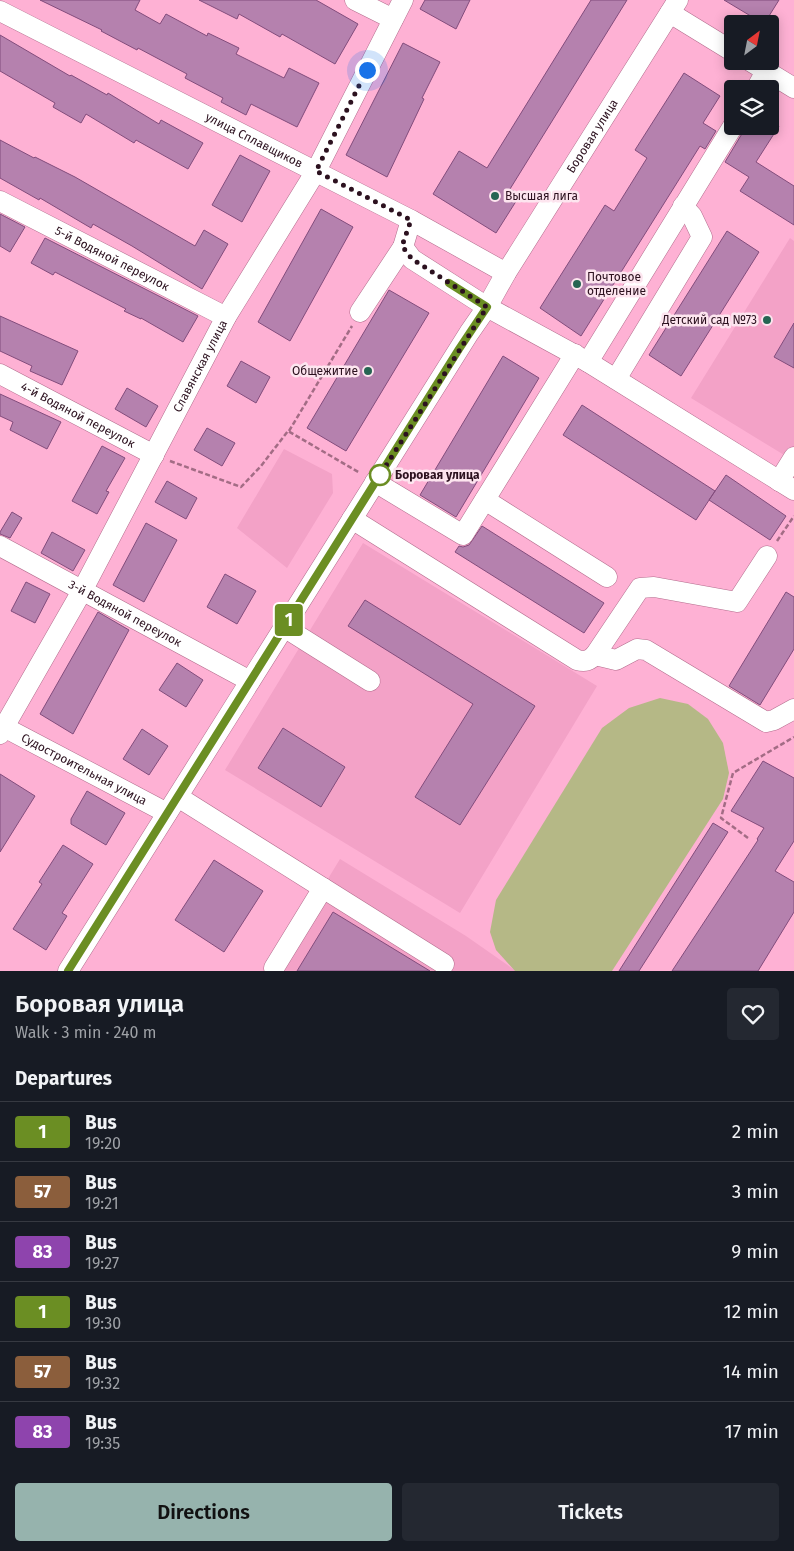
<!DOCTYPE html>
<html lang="en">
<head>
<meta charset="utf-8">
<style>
	:root { --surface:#171b24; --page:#242831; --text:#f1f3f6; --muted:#9ea1a6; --line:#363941; --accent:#96b3ad }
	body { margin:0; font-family:"Fira Sans",sans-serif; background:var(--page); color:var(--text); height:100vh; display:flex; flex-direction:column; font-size:19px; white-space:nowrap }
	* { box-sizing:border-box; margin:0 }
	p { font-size:16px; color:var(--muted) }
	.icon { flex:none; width:28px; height:28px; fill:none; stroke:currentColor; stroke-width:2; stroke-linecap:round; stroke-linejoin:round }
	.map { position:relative; height:971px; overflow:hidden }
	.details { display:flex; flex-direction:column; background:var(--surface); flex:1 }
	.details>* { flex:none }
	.badge { padding:0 10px; border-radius:4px; font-size:18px; line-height:32px }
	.needle { width:32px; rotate:32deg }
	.fabs { position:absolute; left:724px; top:15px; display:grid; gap:10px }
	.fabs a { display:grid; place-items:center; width:55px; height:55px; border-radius:5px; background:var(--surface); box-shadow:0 2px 12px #0003; font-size:25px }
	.you { position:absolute; width:25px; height:25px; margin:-12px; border:4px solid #fff; border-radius:50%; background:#1a73e8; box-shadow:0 0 0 8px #1a73e833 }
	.map>.badge { position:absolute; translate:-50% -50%; box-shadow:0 0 0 2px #fff }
	h2 { padding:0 15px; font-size:19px; line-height:45px }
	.round { display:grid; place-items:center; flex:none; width:52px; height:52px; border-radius:5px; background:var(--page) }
	.headline { display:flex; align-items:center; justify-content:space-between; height:85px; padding:0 15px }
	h1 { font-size:24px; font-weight:600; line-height:38px }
	.button { display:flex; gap:10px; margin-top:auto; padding:10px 15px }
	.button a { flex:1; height:58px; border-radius:5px; background:var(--accent); color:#111; font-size:20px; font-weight:600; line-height:58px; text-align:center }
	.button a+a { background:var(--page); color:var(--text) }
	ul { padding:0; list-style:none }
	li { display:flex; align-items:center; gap:15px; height:60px; padding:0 15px; border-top:1px solid var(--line) }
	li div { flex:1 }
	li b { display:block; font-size:19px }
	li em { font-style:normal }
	li .badge { min-width:55px; font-weight:700; text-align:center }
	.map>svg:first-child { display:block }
</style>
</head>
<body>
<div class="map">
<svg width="794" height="971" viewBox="0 0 794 971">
	<rect width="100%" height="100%" fill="#feb1d4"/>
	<!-- built -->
	<path fill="#f3a2c7" d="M790,238L794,241V461L691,398Z
		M284,449L332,474L333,493L287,568L237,528Z
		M363,543L597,686L460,913L225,770Z
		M340,859L466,936L516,971H272Z"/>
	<!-- green -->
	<path fill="#b5b886" d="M660,698L688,704L708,719L723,743L729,773L723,799L612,971H515L496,950L490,932L496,900L602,728L629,708Z"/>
	<!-- building -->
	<path fill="#b581ae" stroke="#824c7c" d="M40,0H140L135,10L160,24L166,14L207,36L208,33L239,48L236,54L284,78L289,68L319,83L297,127L251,104L246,115L221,102L223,98L185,78L187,74L138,48L137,50L101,31L102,30Z
		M199,0H316L358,24L335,64L282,34L280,37L239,14L237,19Z
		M425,0H470L456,29L420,9Z
		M591,0H627L510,189L520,195L496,233L433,194L459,151L487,168Z
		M724,0H779L764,24Z
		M0,35L70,76L71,75L107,95L108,93L159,124L161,120L203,143L188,169L136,140L134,143L86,114L81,123L53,107L55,103L0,71Z
		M403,43L440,62L422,98L424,99L387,177L346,155Z
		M684,73L720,96L703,123L716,131L705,149L700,146L581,336L540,308L605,205L614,211L647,158L635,150Z
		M745,126H779L756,162L794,186V225L740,191L749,177L725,162L743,132Z
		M0,140L34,158L35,157L75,177L195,246L204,230L228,244L202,289L132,246L93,224L91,228L40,198L39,200L0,178Z
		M240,155L270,171L242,222L212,205Z
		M321,209L353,227L290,341L258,322Z
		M0,214L25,227L10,252L0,246Z
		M727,231L759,252L681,376L649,355Z
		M45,238L198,316L183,342L141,318V319L124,311L126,309L55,272L53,275L31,263Z
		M389,290L429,313L346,451L307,428Z
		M0,316L78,351L62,385L30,371L32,366L0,351Z
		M794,323V368L774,357Z
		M503,356L539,378L456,517L420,495Z
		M241,361L270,377L256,403L227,386Z
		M127,388L158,406L146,427L115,409Z
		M0,394L61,422L47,449L10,430L13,422L0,416Z
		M582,405L715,491L696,520L563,435Z
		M207,428L235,443L222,466L194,450Z
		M102,446L125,458L106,491L109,492L97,514L72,501Z
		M726,475L786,516L770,540L709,500Z
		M167,481L197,498L186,519L155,502Z
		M12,512L22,518L10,538L0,534V532Z
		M146,523L177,540L144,602L113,585Z
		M482,526L604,603L584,633L455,552L459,546L463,547L469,545Z
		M52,532L85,550L73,571L41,553Z
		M225,574L256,591L237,624L207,607Z
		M26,582L50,594L35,623L11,611Z
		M786,592L794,597V649L760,705L729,686Z
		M365,600L535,706L460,825L415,797L473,704L348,626Z
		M98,612L129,630L73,734L40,714Z
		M177,663L203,680L186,707L159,690Z
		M283,728L345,767L321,807L258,768Z
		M142,729L168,746L149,775L123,759Z
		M763,761L794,778V841L775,871L794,882V912L758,971H672L758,840L757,839L764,828L731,811Z
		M0,774L35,796L0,852Z
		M87,791L125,813L106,845L71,824V819Z
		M713,823L728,832L639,971H619Z
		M63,845L93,864L62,913L67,916L46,950L13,929L42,884L39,882Z
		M214,860L263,891L224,952L175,920Z
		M333,912L430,971H297Z"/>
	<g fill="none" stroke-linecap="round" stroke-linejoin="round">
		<defs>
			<g id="minor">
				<path d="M355,0L393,19"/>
				<path id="s1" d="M0,11L411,220L506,273"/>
				<path d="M670,13L732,51"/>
				<path d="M750,61L794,88"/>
				<path d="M756,89L766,71"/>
				<path id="s2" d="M0,201L226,317"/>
				<path d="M411,220L403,247L412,259L487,307L588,362L733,126"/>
				<path d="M360,312L403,247"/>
				<path d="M588,362L794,490"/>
				<path id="s3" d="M0,374L154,455"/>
				<path d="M616,379L702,237L692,216L683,206"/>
				<path d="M779,481L794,457"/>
				<path d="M375,482L463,535L575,354"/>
				<path d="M485,500L607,577"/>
				<path d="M352,519L577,660C585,662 589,661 595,655L640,588L654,587L737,602L767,556"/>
				<path id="s4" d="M0,546L250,681"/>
				<path d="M284,627L370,681"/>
				<path d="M595,655L616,660L637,649L646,650L766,722L774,720L794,709"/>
				<path id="s5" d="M0,725L167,813"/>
				<path id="s6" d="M0,734L82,591L226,317L316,171L403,0"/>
				<path d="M178,797L323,888L274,968"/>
				<path d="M323,888L444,964"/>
				<path id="s7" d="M68,971L469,333L487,307L506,273L678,0"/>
			</g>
		</defs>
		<!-- minor casing -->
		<use href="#minor" stroke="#b36d8d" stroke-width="21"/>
		<!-- path -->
		<path stroke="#a36c85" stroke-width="2.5" stroke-dasharray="5 2.5" stroke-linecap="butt" d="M289,431L352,326
			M170,461L241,487L261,466L288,431L360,473
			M777,541L794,516
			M748,838L721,818L733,773L794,737"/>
		<!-- minor -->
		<use href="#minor" stroke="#fff" stroke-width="20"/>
	</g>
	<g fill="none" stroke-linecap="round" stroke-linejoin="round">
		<defs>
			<path id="line" d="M68,971L459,349L487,307L449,283"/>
		</defs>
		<!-- line casing -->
		<use href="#line" stroke="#fff" stroke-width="11"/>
		<!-- line -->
		<use href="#line" stroke="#6b8e23" stroke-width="8"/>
		<!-- walk -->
		<path stroke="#2c111f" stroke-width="5" stroke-dasharray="0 9" d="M367,70L316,171L411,220L402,246L412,259L487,307L380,475"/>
	</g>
	<!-- markers -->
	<g fill="#266553" stroke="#fde5ef" stroke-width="2">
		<circle cx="495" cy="196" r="5"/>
		<circle cx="577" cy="284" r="5"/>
		<circle cx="767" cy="320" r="5"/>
		<circle cx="368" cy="371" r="5"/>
	</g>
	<circle fill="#fff" stroke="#6b8e23" stroke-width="2.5" cx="380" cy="475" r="10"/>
	<g text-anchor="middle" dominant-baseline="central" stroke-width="5" stroke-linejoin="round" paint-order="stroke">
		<!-- street labels -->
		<g font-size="12" fill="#2c111f" stroke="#fde5ef">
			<text stroke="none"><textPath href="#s7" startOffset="986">Боровая улица</textPath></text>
			<text stroke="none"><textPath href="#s1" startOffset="285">улица Сплавщиков</textPath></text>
			<text stroke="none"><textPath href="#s2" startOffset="126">5-й Водяной переулок</textPath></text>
			<text stroke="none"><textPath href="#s6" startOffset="419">Славянская улица</textPath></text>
			<text stroke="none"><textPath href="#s3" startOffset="88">4-й Водяной переулок</textPath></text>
			<text stroke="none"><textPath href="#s4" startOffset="142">3-й Водяной переулок</textPath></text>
			<text stroke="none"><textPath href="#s5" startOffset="95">Судостроительная улица</textPath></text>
		</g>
		<!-- poi labels -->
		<g font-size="12" fill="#2c111f" stroke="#fde5ef" text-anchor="start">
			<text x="505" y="196">Высшая лига</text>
			<text x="587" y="277">Почтовое<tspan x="587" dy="14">отделение</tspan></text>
			<text x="757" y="320" text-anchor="end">Детский сад №73</text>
			<text x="358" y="371" text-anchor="end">Общежитие</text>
		</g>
		<!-- stop labels -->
		<g font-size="12" font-weight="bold" fill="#2c111f" stroke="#fde5ef" text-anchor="start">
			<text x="395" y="475">Боровая улица</text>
		</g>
	</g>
</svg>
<div class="fabs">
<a><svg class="needle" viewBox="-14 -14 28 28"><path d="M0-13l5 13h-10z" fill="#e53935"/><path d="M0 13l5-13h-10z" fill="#9ea1a6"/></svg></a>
<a><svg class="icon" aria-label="layers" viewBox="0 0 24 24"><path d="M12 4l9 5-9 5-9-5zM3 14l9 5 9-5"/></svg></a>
</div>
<div class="you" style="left:367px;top:70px"></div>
<b class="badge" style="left:289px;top:620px;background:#6b8e23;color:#fff">1</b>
</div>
<section class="details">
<div class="headline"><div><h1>Боровая улица</h1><p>Walk · 3 min · 240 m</p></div><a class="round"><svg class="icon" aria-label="heart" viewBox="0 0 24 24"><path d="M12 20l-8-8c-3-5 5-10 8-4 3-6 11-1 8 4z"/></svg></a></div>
<h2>Departures</h2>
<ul>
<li><span class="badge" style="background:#6b8e23;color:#fff">1</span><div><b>Bus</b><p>19:20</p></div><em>2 min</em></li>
<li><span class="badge" style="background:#8b5e3c;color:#fff">57</span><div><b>Bus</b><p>19:21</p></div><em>3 min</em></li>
<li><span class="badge" style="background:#8e44ad;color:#fff">83</span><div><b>Bus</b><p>19:27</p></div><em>9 min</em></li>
<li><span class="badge" style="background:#6b8e23;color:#fff">1</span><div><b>Bus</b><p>19:30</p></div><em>12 min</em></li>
<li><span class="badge" style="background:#8b5e3c;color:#fff">57</span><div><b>Bus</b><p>19:32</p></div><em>14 min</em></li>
<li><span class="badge" style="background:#8e44ad;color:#fff">83</span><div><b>Bus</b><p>19:35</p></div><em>17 min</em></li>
</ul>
<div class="button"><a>Directions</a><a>Tickets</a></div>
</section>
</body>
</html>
